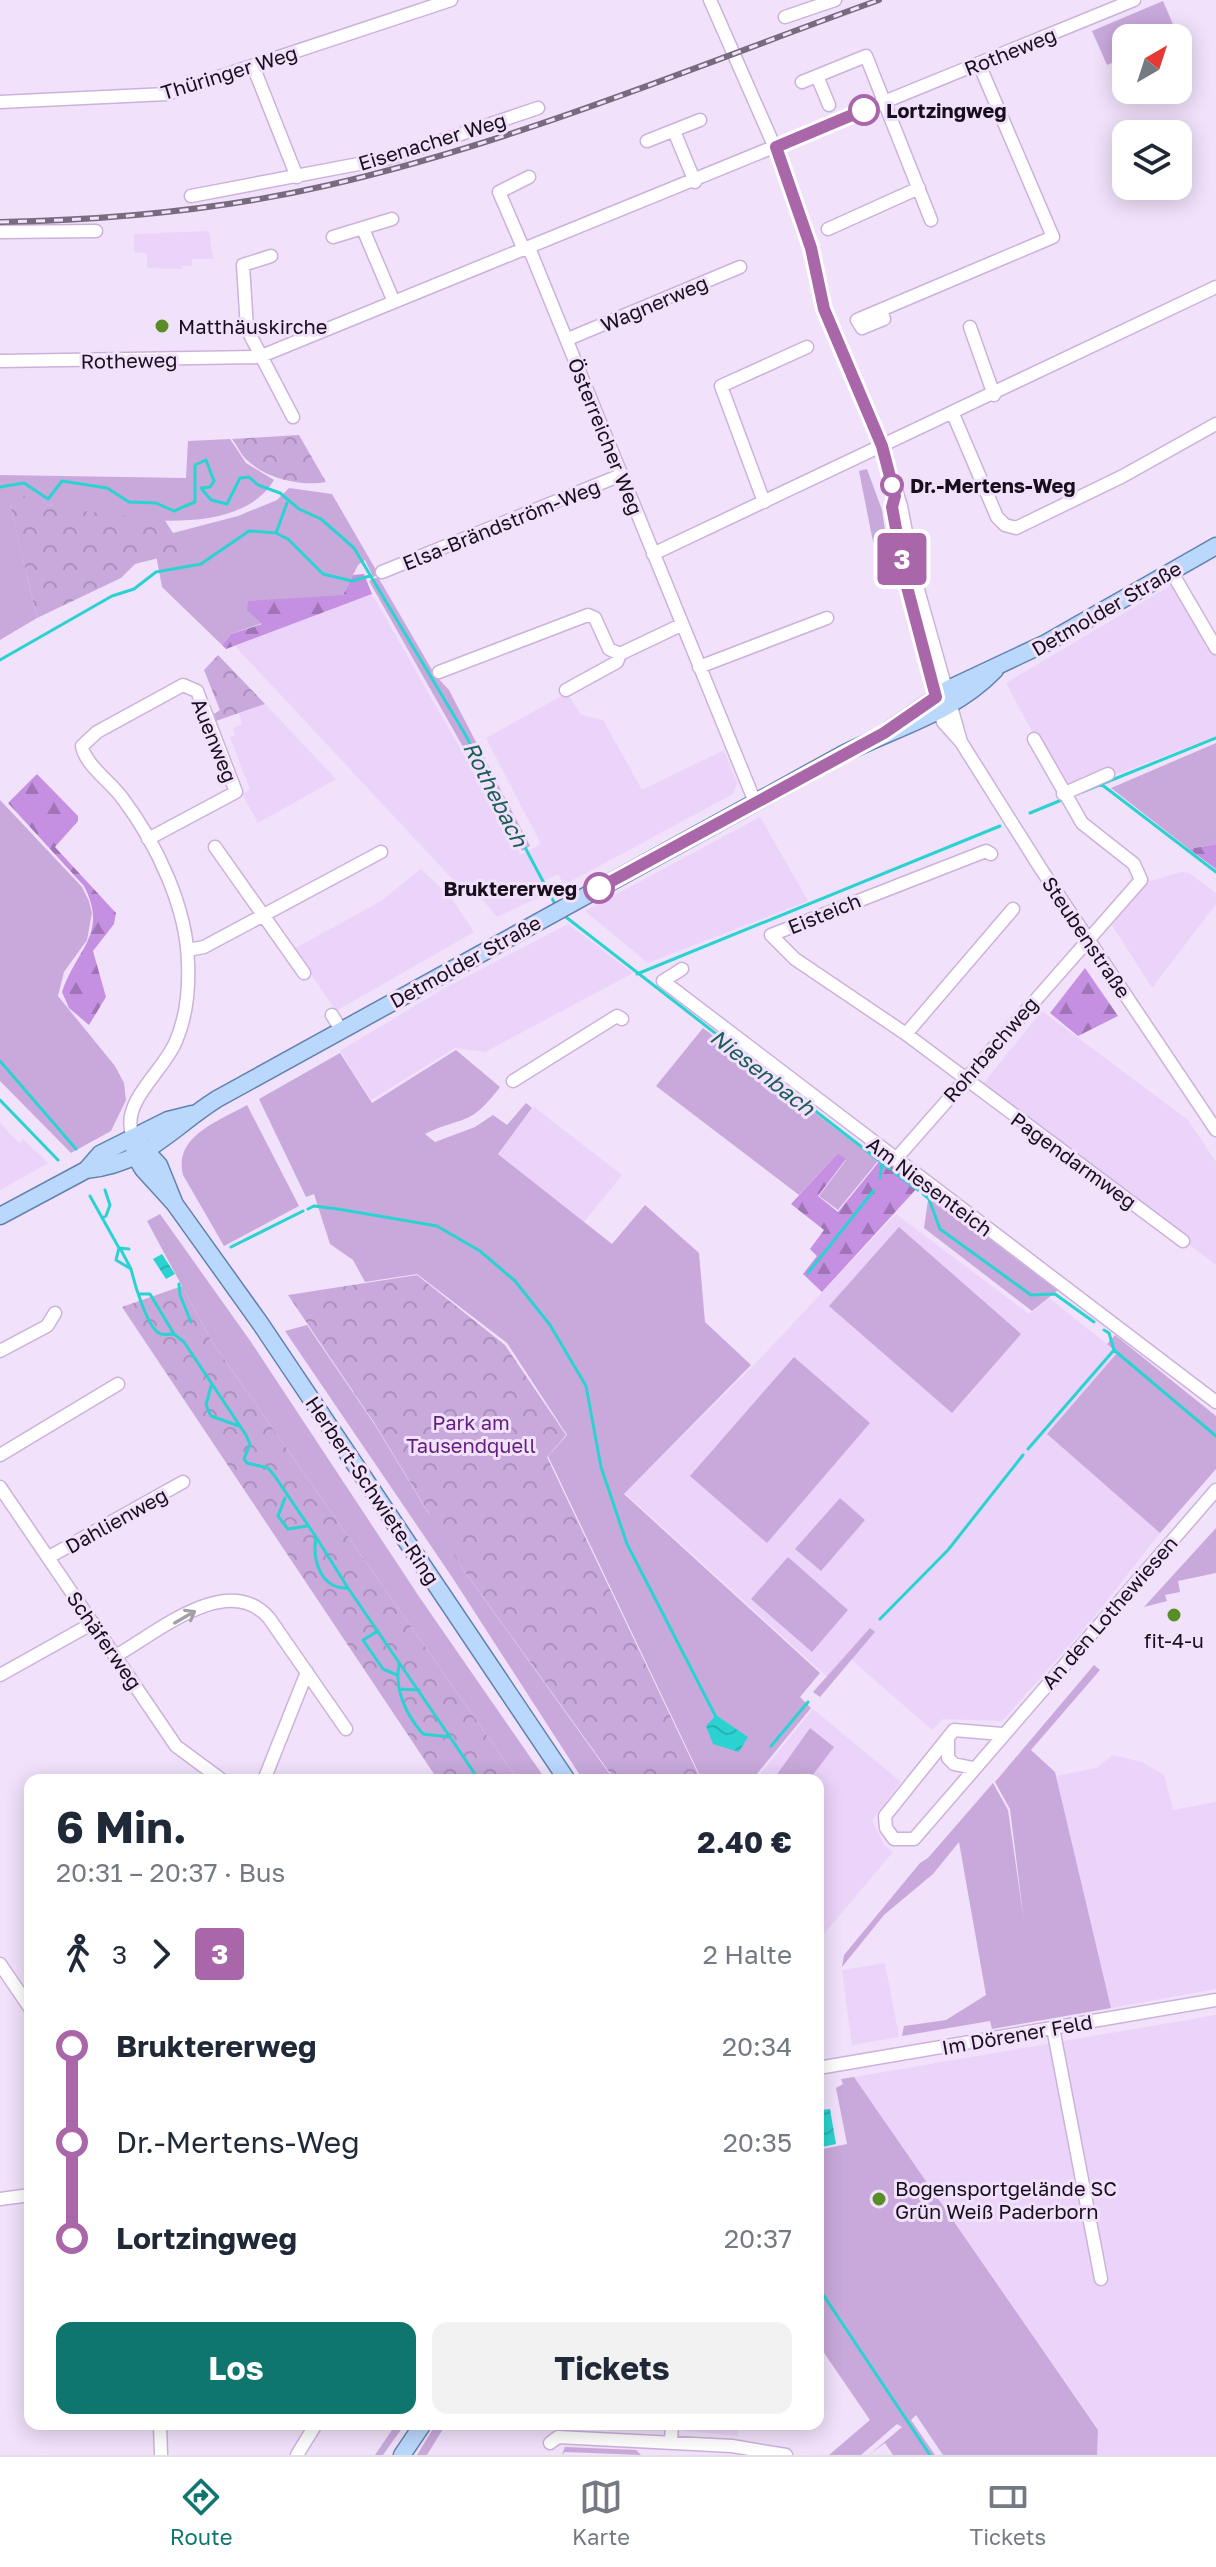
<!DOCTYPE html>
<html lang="de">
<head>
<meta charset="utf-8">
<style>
	:root { --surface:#fff; --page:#f2f2f3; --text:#1f2937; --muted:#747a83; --line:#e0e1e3; --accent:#0f766e }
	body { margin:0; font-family:"Golos Text",sans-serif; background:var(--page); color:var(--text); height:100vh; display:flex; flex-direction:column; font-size:30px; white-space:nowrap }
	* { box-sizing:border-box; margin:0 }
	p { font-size:26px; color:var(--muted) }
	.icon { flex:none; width:44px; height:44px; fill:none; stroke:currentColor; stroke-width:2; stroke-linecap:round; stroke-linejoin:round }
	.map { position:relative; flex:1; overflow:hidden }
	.details { position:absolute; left:24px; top:1774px; width:800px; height:656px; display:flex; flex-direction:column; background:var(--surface); border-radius:16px; box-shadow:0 4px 20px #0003 }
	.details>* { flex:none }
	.badge { padding:0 16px; border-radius:6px; font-size:28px; line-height:52px }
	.needle { width:52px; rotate:39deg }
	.fabs { position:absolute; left:1112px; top:24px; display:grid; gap:16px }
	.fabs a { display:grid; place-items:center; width:80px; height:80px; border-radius:16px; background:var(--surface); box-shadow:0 4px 20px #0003; font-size:40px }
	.map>.badge { position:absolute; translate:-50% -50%; box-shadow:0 0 0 4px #fff }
	.legs { display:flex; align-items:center; gap:12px; height:88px; padding:0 32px; font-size:26px }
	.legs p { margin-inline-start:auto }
	.overview { display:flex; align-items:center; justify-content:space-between; height:136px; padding:0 32px }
	h1 { font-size:44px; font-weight:700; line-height:60px }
	.action { display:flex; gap:16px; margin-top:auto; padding:16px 32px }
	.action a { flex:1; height:92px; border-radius:16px; background:var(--accent); color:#fff; font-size:32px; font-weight:700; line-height:92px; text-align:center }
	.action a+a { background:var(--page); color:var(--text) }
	ul { padding:0 32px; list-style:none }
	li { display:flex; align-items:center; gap:28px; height:96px; font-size:30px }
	li i { display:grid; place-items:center; width:12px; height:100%; margin:0 10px; background:currentColor }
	li i::after { content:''; width:20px; height:20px; margin:-10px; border:6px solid; border-radius:50%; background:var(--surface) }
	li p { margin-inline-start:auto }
	li:first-child i { background:linear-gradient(#0000 50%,currentColor 0) }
	li:last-child i { background:linear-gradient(currentColor 50%,#0000 0) }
	.tab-bar { display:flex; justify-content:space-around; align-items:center; height:112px; border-top:2px solid var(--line); background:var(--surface); font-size:22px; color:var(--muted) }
	.tab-bar a { display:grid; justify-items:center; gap:4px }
	.tab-bar .active { color:var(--accent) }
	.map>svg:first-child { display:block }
</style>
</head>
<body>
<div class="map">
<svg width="1216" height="2455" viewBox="0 0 1216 2455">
	<defs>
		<pattern id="forest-firs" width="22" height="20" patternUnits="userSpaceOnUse" patternTransform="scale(2)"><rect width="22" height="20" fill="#c690e2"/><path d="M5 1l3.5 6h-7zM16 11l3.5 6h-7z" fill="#a074b7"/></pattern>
		<pattern id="park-crowns" width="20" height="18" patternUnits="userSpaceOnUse" patternTransform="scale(2)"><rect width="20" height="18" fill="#c9a9dc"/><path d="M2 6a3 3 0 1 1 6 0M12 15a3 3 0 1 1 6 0" fill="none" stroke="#ac90bc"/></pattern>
		<pattern id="water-waves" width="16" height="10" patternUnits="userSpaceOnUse" patternTransform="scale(2)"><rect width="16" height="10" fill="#2ad3d1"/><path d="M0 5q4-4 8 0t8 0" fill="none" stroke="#25b4b3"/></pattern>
	</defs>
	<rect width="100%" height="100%" fill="#f1e1fb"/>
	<!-- built -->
	<path fill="#ebd3fa" d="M209,231L213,259H192V266H182V269L147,268V253L134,252V234Z
		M1173,584L1216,657V736L1066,794L1006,683Z
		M372,594L521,855L541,844L486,738L567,693L581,715L603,720L642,790L724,750L737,783L733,794L564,885L558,874L538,884L543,895L497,917L467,881L458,885L235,646Z
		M265,704L336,779L258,823L242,794L250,790L230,737L235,735L233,728L242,724L239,713Z
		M760,817L808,901L648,963L585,911Z
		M421,869L452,899L474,932L336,1011L294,949L381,901Z
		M1181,872L1189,873L1216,893V904L1152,988L1112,925L1147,882Z
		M568,924L633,973L485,1052L455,1048L371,1100L340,1051L443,989Z
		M1042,1011L1188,1120L1216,1162V1265L981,1086Z
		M534,1107L622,1175L583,1223L498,1153Z
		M0,1123L19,1143L23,1139L48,1163L0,1190Z
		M896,1214L1029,1314L1049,1298L1118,1353L1047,1434L1160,1533L1092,1620L1002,1721L943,1719L932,1730L846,1655L827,1677L625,1493L753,1366Z
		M813,1709L901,1782L872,1820L884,1845L893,1852L818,1941V1780H755Z
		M1113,1755L1142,1762L1164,1775L1173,1810L1216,1802V1989L1111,2008L1056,1776L1096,1768Z
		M885,1963L899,2037L852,2045L842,1970Z
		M1216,2015V2455H1097L1098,2429L854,2077Z
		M549,2424H664L657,2430Z
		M680,2424H738V2436L686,2431Z"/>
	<!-- grass -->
	<path fill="#c9a9dc" d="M1163,1L1178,36L1126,38V57L1107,65L1092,31Z
		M230,439L246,463L274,480C237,542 114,518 54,506C34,502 21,493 0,494V475L186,478L188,441Z
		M867,469L882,510L892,577L873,542L859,471Z
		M289,488L332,494L379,575L373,577L365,560L358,565L343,595L231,634L222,645L162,587L156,555L174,548L173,533L238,516L277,500Z
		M10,504L37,618L0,640V507Z
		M378,577L435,675L449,690L530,846L522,851L369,581Z
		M1216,743V844L1189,849L1111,788Z
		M0,800L82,887L89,901L92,913L87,940L64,972L58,996L115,1066L124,1083L126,1100L111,1131L71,1153L0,1081Z
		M703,1028L878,1161L838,1210L819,1196L846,1160L838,1153L799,1195L656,1086Z
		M456,1050L500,1087C469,1128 464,1115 425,1134L435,1142L475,1127L493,1115L507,1125L526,1103L532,1108L498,1154L612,1244L645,1205L699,1253L705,1322L751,1365L624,1494L820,1673L800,1697L811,1708L752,1780H702L548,1456L567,1435L507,1343L417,1274L365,1282L353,1260L330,1244L314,1194L306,1197L259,1099L340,1053L372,1103Z
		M247,1105L299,1206L224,1246L183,1175C173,1136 219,1121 247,1105Z
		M929,1193L1057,1290V1291L1032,1311L924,1228Z
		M160,1214L251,1342L420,1598L546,1780H518L211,1340L147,1221Z
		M899,1227L1021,1334L952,1413L829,1306Z
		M307,1325L375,1425L429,1514L440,1521L460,1565L614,1780H583L452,1577L285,1331Z
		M1115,1335L1216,1416V1469L1160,1533L1047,1434L1117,1353L1107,1344Z
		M794,1357L870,1423L767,1543L690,1476Z
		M840,1498L865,1520L821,1571L795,1549Z
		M1216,1528V1573L1178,1581L1180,1592L1165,1595L1167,1601L1144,1607Z
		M788,1557L848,1610L812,1652L751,1599Z
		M870,1628L875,1632L820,1697L813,1692Z
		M1094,1665L1100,1670L1031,1750L1055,1772L1111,2008L992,2029L990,2021L902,2036L904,2026L946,2020L986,1995L959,1842L933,1874L884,1915L842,1967L844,1955L920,1863L928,1858L993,1783L1008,1810L1024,1922L1010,1809L995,1782Z
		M810,1728L834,1747L809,1780H773Z
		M854,2077L1098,2430L1097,2455H943L916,2415L911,2420L935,2455H893L885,2443L869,2455L902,2427L897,2424L861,2455H829L870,2420L818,2344V2150L847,2144L836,2088L843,2084L841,2079Z
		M396,2424H405L383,2455H375Z
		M436,2424H446L427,2455H417Z
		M565,2447L636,2450L641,2455L565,2452L562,2455Z"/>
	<!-- forest -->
	<path fill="url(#forest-firs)" d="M364,574L372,594L226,649L222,645L231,634L262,624L247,610L248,601L343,595L353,575Z
		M37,774L78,816V821L55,847L116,913L114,924L93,951L106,997L89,1025L69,1008L62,992C76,949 109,934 84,886L8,803Z
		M1216,844V869L1189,849Z
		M1085,968L1118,1016L1078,1036L1050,1013Z
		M838,1153L846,1159L818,1196L838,1212L882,1158L919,1186L822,1292L803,1274L817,1256L810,1249L824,1230L791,1204Z"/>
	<!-- park -->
	<path fill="url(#park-crowns)" d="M299,435L326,482C302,487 265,478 247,460C241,455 237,445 232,439Z
		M14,493L49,505L90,512L164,519L173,533L178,553L135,564L121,578L37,618L10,505L0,507V494Z
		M218,655L265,704L216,721L214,714L220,710L204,670Z
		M417,1275L505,1345L566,1435L547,1457L701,1780H615L460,1565L375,1424L288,1295Z
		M182,1286L211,1340L518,1780H438L122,1307Z"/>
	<!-- water -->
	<path fill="url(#water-waves)" d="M162,1254L175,1274L166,1279L153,1259Z
		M716,1715L748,1737L739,1752L713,1744L706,1726Z
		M818,2097L820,2110L830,2109L836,2144L822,2147Z"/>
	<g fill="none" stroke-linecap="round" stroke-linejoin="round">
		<!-- stream -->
		<path stroke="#2ad3d1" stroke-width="3" d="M0,487L24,483L48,499L62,481L107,488L129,502L156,503L174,511L195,502V465L206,460L214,481L210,487L201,488L211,500L227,504L240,478L249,477L258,485L280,493L299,509L321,519L354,548L465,734L555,904
			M276,533L287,503
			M0,660L112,596L134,589L156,572L201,564L249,531L276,533L288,539L323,574L352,581L370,576
			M1101,784L1216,872
			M1082,792L1216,738
			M1030,813L1064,799
			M562,914L890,1169
			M637,974L1000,826
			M0,1061L76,1149
			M0,1100L58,1160
			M895,1173L918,1190
			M880,1178L882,1163
			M923,1194L929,1199L940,1229L1031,1295L1055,1294L1094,1322
			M90,1196L119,1248L116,1260L131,1269C134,1282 148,1331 161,1334C165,1335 170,1334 174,1334L184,1342L246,1435L250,1444L244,1459L247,1463L268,1468L274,1475L316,1537C312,1561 321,1589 348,1588L450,1737
			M308,1209L314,1206L338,1209L437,1226L480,1251L515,1281L550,1325L586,1386L601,1467L627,1544L716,1717
			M102,1218L106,1216L110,1205L105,1190
			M231,1247L303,1211
			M119,1248L129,1249
			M120,1248L131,1269
			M808,1273L874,1190
			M179,1284L180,1295L191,1322
			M139,1294H150L174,1334
			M1104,1330L1109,1333L1114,1350L1216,1436
			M211,1386L206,1405L211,1416L239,1426
			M1028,1449L1114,1350
			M285,1498L278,1516L288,1529L307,1526
			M316,1537L348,1588
			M880,1619L948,1550L1023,1455
			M378,1631L363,1640L383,1669L397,1675
			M399,1665C394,1690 407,1716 423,1734L450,1737L479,1780
			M399,1689L419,1690
			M771,1746L808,1702
			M818,2287L930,2455"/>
		<defs>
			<path id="minor" d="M710,0L783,166L811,248L824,309L882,446L901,506L915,579L961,742
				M785,17L835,0
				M253,66L297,177
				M817,76L829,105
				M802,82L866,56L931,220
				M0,102L167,94L451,0
				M674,131L695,182
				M647,141L700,120
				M191,196L390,158L538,108
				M363,229L394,302
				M828,229L919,188
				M0,232L96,231
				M333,237L392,219
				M529,248L755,802
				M524,250L499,192L529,177
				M271,256L243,265L247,329L293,417
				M881,311L884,319L862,328L857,320L1053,237L979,64
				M970,327L994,395
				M568,339L740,267
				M0,361L259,357L1134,0
				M953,414L997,517L1005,525L1016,528L1123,476L1216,424
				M894,499L906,583L943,722L961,742L1041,869L1216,1130
				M764,502L721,386L807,347
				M653,554L1216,287
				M1171,571L1216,648
				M382,572L621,475
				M699,667L827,618
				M439,672L588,615L595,618L609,649L620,654L681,625
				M566,690L617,662L620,654
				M1063,794L1108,774
				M215,847L304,973
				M991,854L986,851L771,935L795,959L906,1034L1183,1241
				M188,950L204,947L381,852
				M682,969L663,981L1216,1402
				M332,1015L341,1030
				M906,1034L1013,909
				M513,1081L617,1016L622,1019
				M133,1137C119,1102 163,1073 176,1041C186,1018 189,988 188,963C187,907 156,843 123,799C112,783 85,765 82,746L97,732L183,685L197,691L236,792L148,839
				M895,1160L1141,880L1134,864L1082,823L1034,739
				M0,1351L47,1326L55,1313
				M0,1455L118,1384
				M0,1487L176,1746L222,1780
				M49,1557L183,1482
				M117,1655C158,1632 228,1571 269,1618L346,1729
				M0,1675L93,1623
				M1002,1734L954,1730L885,1816L886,1828L894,1839H914L1216,1490
				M948,1738V1758L954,1764L973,1768
				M264,1780L307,1672
				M0,1964L30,2008
				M1053,2028L1101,2279
				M818,2068L1216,2000
				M0,2199L30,2195
				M160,2424L161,2455
				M671,2442L672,2424
				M550,2443L558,2437L732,2446L786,2455
				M297,2455L316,2424"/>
			<path id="major" d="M889,730L948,689L1046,643L1216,546
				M133,1137L135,1156L143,1169L174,1203L260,1323L567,1780
				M140,1144L159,1165L174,1202
				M86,1170C146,1164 171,1128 217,1099L845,753C897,727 954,713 995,670
				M0,1216L86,1170L100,1154L168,1120L192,1114
				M402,2455L423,2424"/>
		</defs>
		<!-- minor casing -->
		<use href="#minor" stroke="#ccb2db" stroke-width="15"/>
		<!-- major casing -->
		<use href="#major" stroke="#6381ad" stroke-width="19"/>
		<!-- minor -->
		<use href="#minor" stroke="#fff" stroke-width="12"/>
		<!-- major -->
		<use href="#major" stroke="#bad8fc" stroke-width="16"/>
		<defs>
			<path id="rail" d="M0,222C111,220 221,210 329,185C517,142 698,65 879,0"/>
		</defs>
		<!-- rail casing -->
		<use href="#rail" stroke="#776b7e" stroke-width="6"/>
		<!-- rail -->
		<use href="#rail" stroke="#f1e1fb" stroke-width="3" stroke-dasharray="9" stroke-linecap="butt"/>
	</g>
	<!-- one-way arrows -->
	<defs><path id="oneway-shaft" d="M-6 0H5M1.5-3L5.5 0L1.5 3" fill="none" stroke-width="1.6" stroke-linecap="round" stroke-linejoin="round" transform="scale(2)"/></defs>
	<use stroke="#a39fa5" href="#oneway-shaft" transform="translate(185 1617) rotate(-30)"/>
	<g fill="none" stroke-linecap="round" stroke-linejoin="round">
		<defs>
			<path id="line-1" d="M599,888L884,733L936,697L906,583L892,507L895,496L882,446L824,309L811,248L776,147L864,110"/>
		</defs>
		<!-- line-1 casing -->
		<use href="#line-1" stroke="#fff" stroke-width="18"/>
		<!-- line-1 -->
		<use href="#line-1" stroke="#a967aa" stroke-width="12"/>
	</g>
	<!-- markers -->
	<g fill="#fff" stroke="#a967aa" stroke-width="4">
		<circle cx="864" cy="110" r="14"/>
		<circle cx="892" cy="485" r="10"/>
		<circle cx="599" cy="888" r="14"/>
	</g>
	<g fill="#588d27" stroke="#f1e1fb" stroke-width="3">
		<circle cx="162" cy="326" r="8"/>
		<circle cx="1174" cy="1615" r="8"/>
		<circle cx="879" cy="2199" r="8"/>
	</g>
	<g text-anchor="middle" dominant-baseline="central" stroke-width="6" stroke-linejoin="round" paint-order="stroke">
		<!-- street labels -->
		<g font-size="20" fill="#180f1d" stroke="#f1e1fb">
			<text transform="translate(1010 51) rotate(-22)">Rotheweg</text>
			<text transform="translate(229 72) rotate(-17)">Thüringer Weg</text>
			<text transform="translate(432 141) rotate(-17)">Eisenacher Weg</text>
			<text transform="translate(654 303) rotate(-23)">Wagnerweg</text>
			<text transform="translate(129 360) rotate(-1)">Rotheweg</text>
			<text transform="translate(606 436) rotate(68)">Österreicher Weg</text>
			<text transform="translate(501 524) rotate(-22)">Elsa-Brändström-Weg</text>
			<text transform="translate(1106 608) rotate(-30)">Detmolder Straße</text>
			<text transform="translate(215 740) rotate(68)">Auenweg</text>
			<text transform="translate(824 913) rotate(-22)">Eisteich</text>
			<text transform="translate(1087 937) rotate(56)">Steubenstraße</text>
			<text transform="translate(465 961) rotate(-29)">Detmolder Straße</text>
			<text transform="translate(990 1049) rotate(-49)">Rohrbachweg</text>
			<text transform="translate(1074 1160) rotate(36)">Pagendarmweg</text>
			<text transform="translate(930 1186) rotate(37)">Am Niesenteich</text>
			<text transform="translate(373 1490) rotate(56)">Herbert-Schwiete-Ring</text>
			<text transform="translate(116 1520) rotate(-29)">Dahlienweg</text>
			<text transform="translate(1109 1612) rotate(-49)">An den Lothewiesen</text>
			<text transform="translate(105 1640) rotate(55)">Schäferweg</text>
			<text transform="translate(1017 2034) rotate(-10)">Im Dörener Feld</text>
		</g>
		<!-- stop labels -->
		<g font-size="20" font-weight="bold" fill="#180f1d" stroke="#f1e1fb" text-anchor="start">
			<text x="886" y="110">Lortzingweg</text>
			<text x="910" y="485">Dr.-Mertens-Weg</text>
			<text x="577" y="888" text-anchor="end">Bruktererweg</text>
		</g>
		<!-- poi labels -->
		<g font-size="20" fill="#180f1d" stroke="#f1e1fb" text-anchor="start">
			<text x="178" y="326">Matthäuskirche</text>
			<text x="1174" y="1640" text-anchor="middle">fit-4-u</text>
			<text x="895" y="2188">Bogensportgelände SC<tspan x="895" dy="23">Grün Weiß Paderborn</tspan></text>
		</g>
		<!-- park labels -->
		<g font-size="20" fill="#611e7f" stroke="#f1e1fb">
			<text x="471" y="1422">Park am<tspan x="471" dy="23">Tausendquell</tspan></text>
		</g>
		<!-- water labels -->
		<g font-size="22" font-style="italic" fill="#1c5c5b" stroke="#f1e1fb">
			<text transform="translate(496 794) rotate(63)">Rothebach</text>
			<text transform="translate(763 1072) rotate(38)">Niesenbach</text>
		</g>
	</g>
</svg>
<div class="fabs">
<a><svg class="needle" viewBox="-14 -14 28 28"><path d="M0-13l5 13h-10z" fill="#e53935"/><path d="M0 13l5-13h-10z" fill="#747a83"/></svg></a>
<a><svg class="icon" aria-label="layers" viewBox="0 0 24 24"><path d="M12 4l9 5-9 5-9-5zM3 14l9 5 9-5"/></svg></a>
</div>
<b class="badge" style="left:902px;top:559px;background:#a967aa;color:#fff">3</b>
<section class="details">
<div class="overview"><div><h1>6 Min.</h1><p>20:31 – 20:37 · Bus</p></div><b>2.40 €</b></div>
<div class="legs"><svg class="icon" aria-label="walk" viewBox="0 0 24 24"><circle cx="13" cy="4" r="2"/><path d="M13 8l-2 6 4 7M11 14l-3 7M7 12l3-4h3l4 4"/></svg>3<svg class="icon" aria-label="forward" viewBox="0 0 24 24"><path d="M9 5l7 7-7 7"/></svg><b class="badge" style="background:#a967aa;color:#fff">3</b><p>2 Halte</p></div>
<ul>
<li><i style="color:#a967aa"></i><b>Bruktererweg</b><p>20:34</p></li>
<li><i style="color:#a967aa"></i><span>Dr.-Mertens-Weg</span><p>20:35</p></li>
<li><i style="color:#a967aa"></i><b>Lortzingweg</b><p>20:37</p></li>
</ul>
<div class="action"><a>Los</a><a>Tickets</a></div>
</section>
</div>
<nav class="tab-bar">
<a class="active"><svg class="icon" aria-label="directions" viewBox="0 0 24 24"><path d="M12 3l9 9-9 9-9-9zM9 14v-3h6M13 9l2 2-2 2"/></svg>Route</a>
<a><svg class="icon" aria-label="map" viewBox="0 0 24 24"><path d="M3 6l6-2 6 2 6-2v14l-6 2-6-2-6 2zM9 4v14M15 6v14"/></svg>Karte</a>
<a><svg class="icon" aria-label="tickets" viewBox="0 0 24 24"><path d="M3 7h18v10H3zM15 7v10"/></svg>Tickets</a>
</nav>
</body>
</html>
